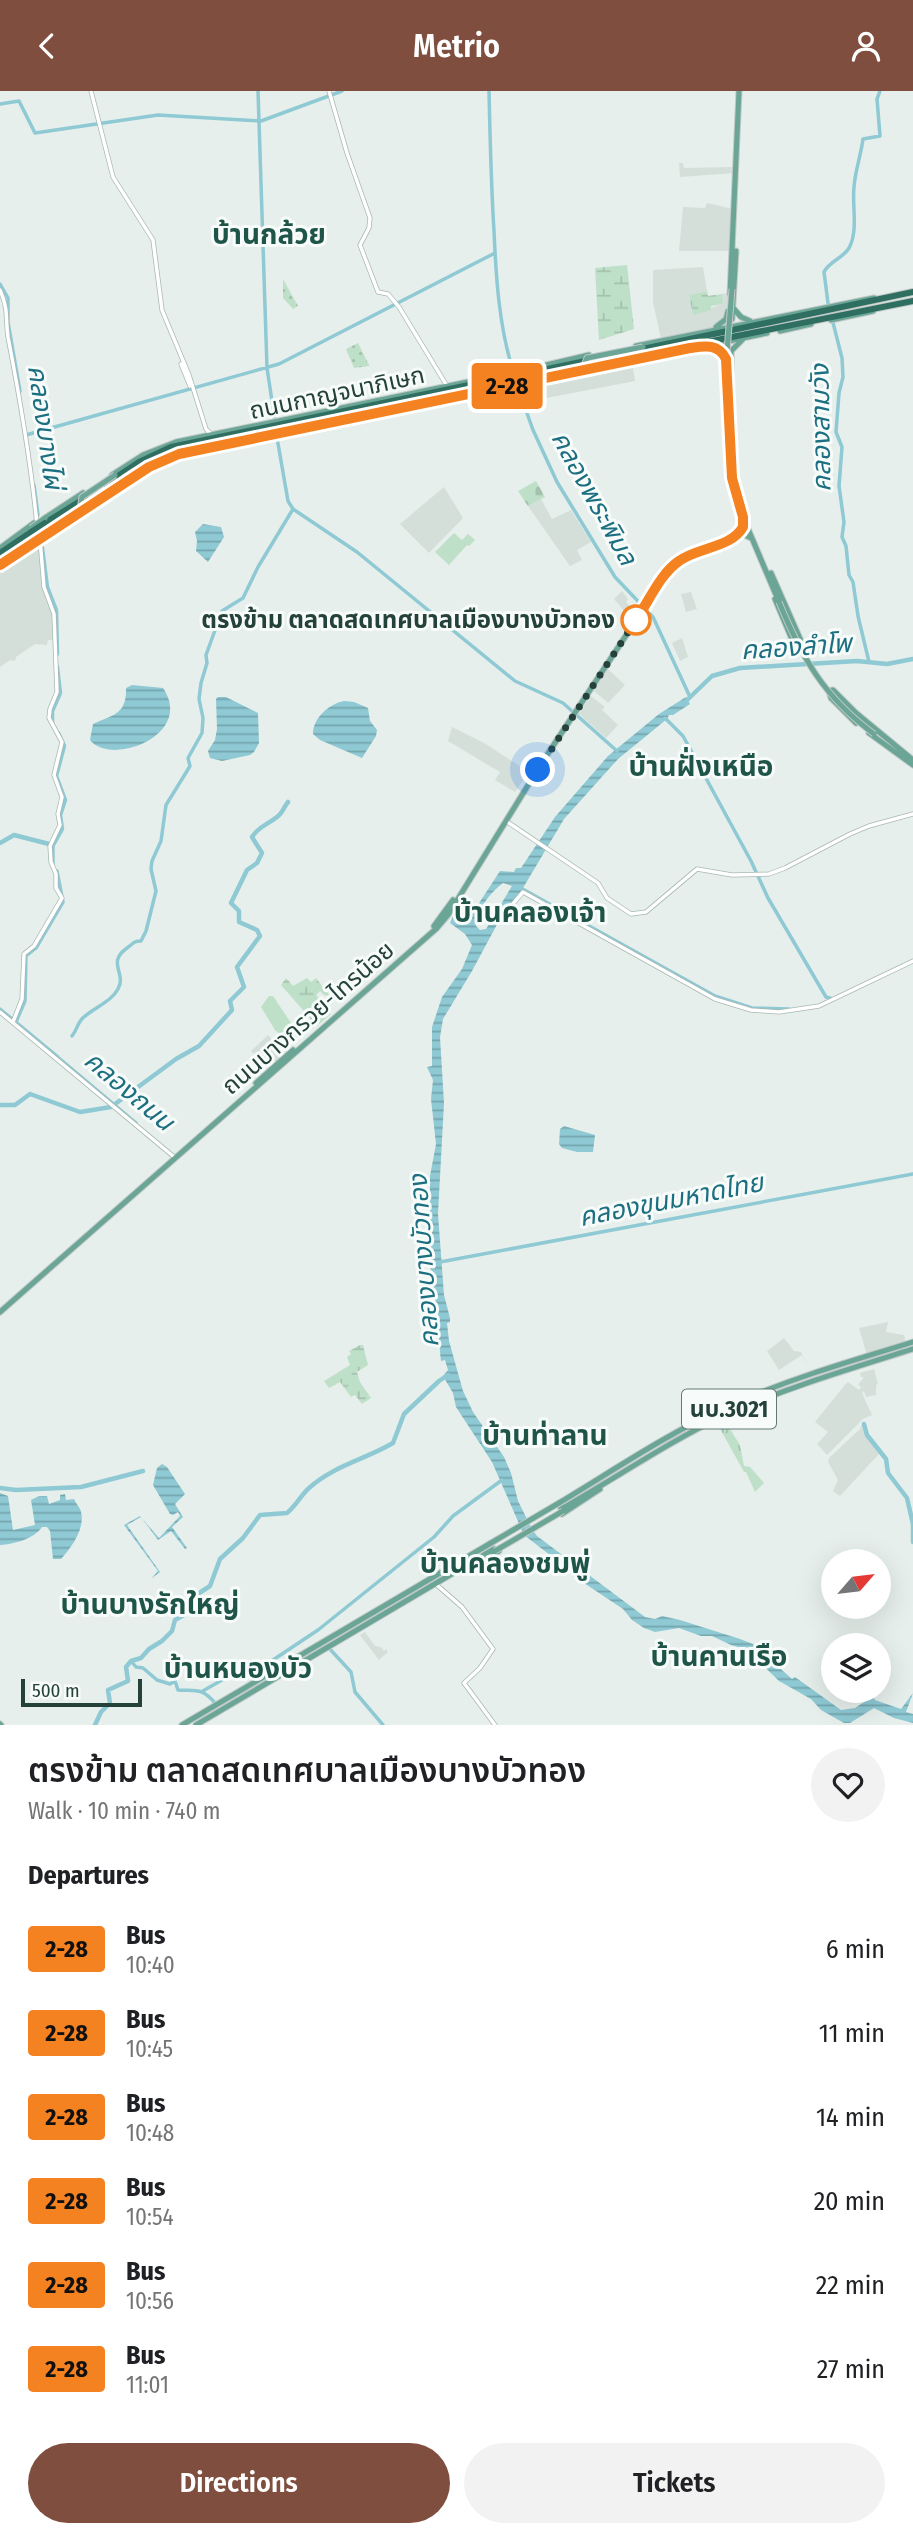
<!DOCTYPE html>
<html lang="en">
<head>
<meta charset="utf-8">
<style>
	:root { --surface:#fff; --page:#f2f2f2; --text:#202124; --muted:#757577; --accent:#7f4e3f }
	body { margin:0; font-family:"Fira Sans Condensed","Noto Sans Thai",sans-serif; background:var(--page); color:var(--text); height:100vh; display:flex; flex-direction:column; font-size:26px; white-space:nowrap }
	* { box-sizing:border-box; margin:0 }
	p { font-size:23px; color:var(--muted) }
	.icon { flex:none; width:38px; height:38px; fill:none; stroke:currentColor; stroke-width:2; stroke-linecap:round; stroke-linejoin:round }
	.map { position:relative; height:1634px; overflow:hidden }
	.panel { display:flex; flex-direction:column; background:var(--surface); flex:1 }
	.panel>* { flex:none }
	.badge { padding:0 14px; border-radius:5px; font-size:24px; line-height:46px }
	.needle { width:46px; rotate:62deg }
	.controls { position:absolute; left:821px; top:1458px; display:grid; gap:14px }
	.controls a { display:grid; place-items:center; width:70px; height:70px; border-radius:50%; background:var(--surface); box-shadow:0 7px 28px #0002; font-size:35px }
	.scale { position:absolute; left:21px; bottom:18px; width:121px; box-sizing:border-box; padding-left:7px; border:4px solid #24423a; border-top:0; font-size:19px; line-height:24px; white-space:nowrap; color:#24423a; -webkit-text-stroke:5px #f7fbf9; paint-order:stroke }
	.you { position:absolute; width:35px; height:35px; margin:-18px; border:5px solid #fff; border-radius:50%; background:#1a73e8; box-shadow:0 0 0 10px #1a73e833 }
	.map>.badge { position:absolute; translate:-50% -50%; box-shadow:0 0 0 4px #fff }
	h2 { padding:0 28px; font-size:26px; line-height:63px }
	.round { display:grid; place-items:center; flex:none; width:74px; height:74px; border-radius:37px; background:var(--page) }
	.head { display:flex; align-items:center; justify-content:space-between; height:119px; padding:0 28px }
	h1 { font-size:33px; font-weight:600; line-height:52px }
	.button { display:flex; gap:14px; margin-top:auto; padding:14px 28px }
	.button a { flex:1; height:80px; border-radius:42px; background:var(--accent); color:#fff; font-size:28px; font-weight:600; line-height:80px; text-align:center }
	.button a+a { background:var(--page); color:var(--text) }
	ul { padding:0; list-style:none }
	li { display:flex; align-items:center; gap:21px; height:84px; padding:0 28px }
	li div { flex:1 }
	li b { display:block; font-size:26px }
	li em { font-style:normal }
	li .badge { min-width:77px; font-weight:700; text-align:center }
	header { display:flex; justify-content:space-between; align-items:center; height:91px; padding:0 28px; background:var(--accent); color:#fff; font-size:32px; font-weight:600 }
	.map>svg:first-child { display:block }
</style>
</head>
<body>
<header><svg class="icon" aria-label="back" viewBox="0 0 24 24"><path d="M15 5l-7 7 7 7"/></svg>Metrio<svg class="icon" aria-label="person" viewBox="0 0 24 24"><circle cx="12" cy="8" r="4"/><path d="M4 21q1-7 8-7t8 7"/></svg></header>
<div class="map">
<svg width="913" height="1634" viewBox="0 0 913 1634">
	<defs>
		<pattern id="wetland-marsh" width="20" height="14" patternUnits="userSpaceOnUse" patternTransform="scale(1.75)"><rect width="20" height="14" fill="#bfe0c8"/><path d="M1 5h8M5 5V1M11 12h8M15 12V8" fill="none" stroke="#a4c1ad"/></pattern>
		<pattern id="cemetery-stones" width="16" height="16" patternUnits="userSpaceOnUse" patternTransform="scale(1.75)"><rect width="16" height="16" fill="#bfe0c8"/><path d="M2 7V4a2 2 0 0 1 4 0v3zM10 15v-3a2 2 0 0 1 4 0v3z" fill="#a4c1ad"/></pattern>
		<pattern id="park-tufts" width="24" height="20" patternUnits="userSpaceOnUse" patternTransform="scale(1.75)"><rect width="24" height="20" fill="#bfe0c8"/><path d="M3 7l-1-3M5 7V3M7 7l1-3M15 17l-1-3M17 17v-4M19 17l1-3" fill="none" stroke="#a4c1ad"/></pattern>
		<pattern id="garden-dots" width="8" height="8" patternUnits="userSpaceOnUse" patternTransform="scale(1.75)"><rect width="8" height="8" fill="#bfe0c8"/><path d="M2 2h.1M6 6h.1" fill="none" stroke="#a4c1ad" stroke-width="1.8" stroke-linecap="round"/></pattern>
		<pattern id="water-rules" width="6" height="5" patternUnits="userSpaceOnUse" patternTransform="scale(1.75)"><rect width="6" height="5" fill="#8ec9d4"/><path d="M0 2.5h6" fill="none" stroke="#74a5ad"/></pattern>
	</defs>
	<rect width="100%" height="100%" fill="#e6efeb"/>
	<!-- built -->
	<path fill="#d4dfda" d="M679,72H683L684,77L735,76V82L680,86Z
		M707,112L733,118L730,160H679L683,116L705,117Z
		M703,176L707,200L689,204L693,224L722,213V203L729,202L728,222L717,234L708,238L661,248L653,211V179Z
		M632,272L635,290L526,311L522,296Z
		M444,396L463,427L429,462L400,433Z
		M541,408L552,428L571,419L591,451L577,459L582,469L570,475L528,415Z
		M39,452L43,493L52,516L53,549H48L47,554L35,553L16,566L15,570L10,569L0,576V477L19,465H25L29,458Z
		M622,500L628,508L626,511L633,519L630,523L631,528L614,508Z
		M691,501L697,518L686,521L681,503Z
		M682,547L688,566L680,570L672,552Z
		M608,578L625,594L608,612L594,600Z
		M591,605L605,616L602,619L618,634L606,647L579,623Z
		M452,636L484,652L529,681L515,701L495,689L500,681L448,650Z
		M268,944L286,964L277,972L273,968L265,974L251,960Z
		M888,1231L886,1241L904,1244L906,1252L867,1264L859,1237Z
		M784,1247L794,1260L801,1261L812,1282L802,1264L779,1279L767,1260Z
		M874,1278L878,1293L876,1294V1304L866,1306L864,1300L862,1302L872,1324L863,1328L827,1364L817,1353L828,1341L815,1331L844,1295L848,1291L859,1299L861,1296L858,1294L864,1286H861L860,1282Z
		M862,1333L864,1341L879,1363L840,1405L833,1400L838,1389L828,1371L829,1367L860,1338Z
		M365,1541L375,1555L381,1556L384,1560L386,1558L388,1561L379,1569L360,1544Z"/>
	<!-- grass -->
	<path fill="#bfe0c8" d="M454,442L462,449L468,443L475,449L469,455L467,454L449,474L435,461Z
		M269,905H273C282,918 290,932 301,944L290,953L275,939L261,916Z"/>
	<!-- wetland -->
	<path fill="url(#wetland-marsh)" d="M627,174L634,238L599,249L595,177Z
		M707,200L708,205L722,203L723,213L711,215V219L693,224L689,204Z
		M286,887L293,895L307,887L311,891L316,887L330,905L324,904L320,900L316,904L331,923L317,935L281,894Z
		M360,1254H363L368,1274L357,1281L360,1291L371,1307L362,1313L355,1304L351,1306L340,1291L329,1297L324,1290L350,1274L347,1266L351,1263L349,1260Z"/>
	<!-- cemetery -->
	<path fill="url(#cemetery-stones)" d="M536,390L545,406L528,415L518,400Z"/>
	<!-- park -->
	<path fill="url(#park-tufts)" d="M725,1330L740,1354L744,1375L750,1376L764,1392L755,1401L746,1381H744L718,1334Z"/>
	<!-- garden -->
	<path fill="url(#garden-dots)" d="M283,188L298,215L293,218L283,207Z
		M358,252L369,274V275L354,277L346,258Z"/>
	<!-- water -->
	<path fill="url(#water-rules)" fill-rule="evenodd" d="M203,433L221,436L224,446L208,471L196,460L197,450L195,441Z
		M132,594L163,597C195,644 111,676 90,649L93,633C112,624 127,624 126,597Z
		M218,606H226L258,622L259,652L254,661L250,664L222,670L210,667L208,660L215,649L217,638L216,608Z
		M686,606L690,613L673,624H669L667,628L618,668L564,728L520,802L501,826L472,880L443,928L440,946L444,1012L438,1123L444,1204L450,1227V1231L447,1232L449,1250L463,1300L473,1321L504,1366L511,1382L518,1410L532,1438L537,1445L645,1526L655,1528L662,1525L680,1529L740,1548L753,1553L792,1588L795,1586L841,1619L855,1617L873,1605L875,1609L901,1618L913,1602L906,1621L913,1623V1632L894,1627L874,1617L850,1632H844L821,1619L811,1608L779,1590L746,1558L731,1554L712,1545H701L679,1537L655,1541L644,1537L632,1529L623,1518L572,1484V1481L524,1444L492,1371L456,1316L453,1302L443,1285L448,1279L445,1269L441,1270C439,1254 440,1240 435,1226L438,1225L431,1187L430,1154V1085L436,1053L431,1008L433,989L427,976L432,975V936L442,906L462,878L472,854L465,843L450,832L454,823L468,829L500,780L514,781L516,777H521L555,726L608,665L659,623ZM503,792L512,795L486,838L480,839L476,835C476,819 491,801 503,792Z
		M344,610L354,611L368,617L370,630L377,639L376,645L362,667L320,649L313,643C313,627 329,613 344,610Z
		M564,1035L595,1044L593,1061H577L562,1057L559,1053L560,1038Z
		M162,1373L167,1376L185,1403L175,1413L183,1426L172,1436L187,1457L185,1458L171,1440L158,1449L141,1426L127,1434L160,1481L151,1488L158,1480L124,1434L140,1425L159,1447L180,1425L178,1421L173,1424L170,1423L153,1394L157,1377Z
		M0,1402L8,1405L13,1439L35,1434L31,1409L39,1405H47L49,1413L60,1409V1404L65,1403L66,1409L74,1408C75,1411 78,1414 80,1418C87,1435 72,1456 61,1468H53L50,1440L47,1436H42C34,1448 14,1453 0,1454Z"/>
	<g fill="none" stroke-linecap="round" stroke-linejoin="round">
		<!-- canal -->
		<path stroke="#8ec9d4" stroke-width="3.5" d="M258,0L267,277L275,330
			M489,0C490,47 491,93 494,140C496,187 499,237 514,283
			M0,13L19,10L35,42L158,24L261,30L342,0
			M0,193L8,207V231L20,300
			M517,294L533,339L557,391L615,486L653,526L690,606
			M276,341L288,410L293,418L357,461L515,590L563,612L617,660
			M26,344L279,273L495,162
			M34,394L38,424
			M869,571L858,525L853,491L849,484L846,455L842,446L844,431L839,395L842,356L836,341L839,302L843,286L842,267L828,212L824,181C830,169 845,167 850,155C858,138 852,115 854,96C855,80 861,64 863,48L880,45L877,8L880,0
			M665,627L683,645L751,770L768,807L826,906L833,908
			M53,754V773
			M519,796L715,905L752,917L789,918
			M0,918L58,966
			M16,931L25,910L26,865L36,857L63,811L57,780
			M72,945C77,939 78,930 84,926C95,916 111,911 118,898C127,882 106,872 127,857C133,853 133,850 141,850L146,840L156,800L151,778L152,770L161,750L166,714L187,680L190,675L188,667L202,642L203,627L199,608L201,592L207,572L206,564L222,520L243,507L258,476L293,418
			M60,968L136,1032
			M440,1171L913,1083
			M328,1556L351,1581L355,1601L383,1634
			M131,1570L136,1576L143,1577L157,1589L170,1593L175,1590L178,1599C197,1600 201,1596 216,1613
			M201,1601L243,1577L267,1573L318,1539L434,1446L453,1425L502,1389"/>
		<!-- river -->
		<path stroke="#8ec9d4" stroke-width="4.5" d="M41,449L47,496L56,519L57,563
			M685,611L712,585L740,577L857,570L887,573L913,568
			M52,631V620L60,602L57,576
			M0,752L14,744L53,754L62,738L60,724L65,709L56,685L64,655L58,642
			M0,1014H15L30,1003L80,1021L111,1016L176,968L199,955L232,919L230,910L244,896L237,876L260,845L257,839L239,831V820L231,812L247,779L257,772L262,762L252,746C259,735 267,734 277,726C283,722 283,717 288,711
			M864,1333L867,1344L886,1368L888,1382L907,1407L913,1433V1451
			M0,1397L16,1399L81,1396L143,1380
			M95,1634L101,1621L110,1612L108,1599L128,1590L126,1576L131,1570L141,1567L149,1558L162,1550L172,1540L175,1529L184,1524L187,1510L210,1495L220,1468L243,1447L260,1424L287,1422C296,1415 301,1404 309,1397C333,1375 366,1368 393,1352L404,1323L439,1290L448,1284"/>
		<defs>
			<path id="minor" d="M91,0L113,86L153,149L162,219L189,284L206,338L211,343
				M329,0L347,62L370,127L369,137L360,154L378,201L388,203L399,216L447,295
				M0,199C9,220 5,226 8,246C20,308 31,372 37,434
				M181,273L190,295
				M506,730L598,792L607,807L631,823L646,821L697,778L732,784L769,783L785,777L850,743L869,735L913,723
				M512,814L523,801L715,908L751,919L779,921L819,915L913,870
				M0,921L173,1065
				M13,931L22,908L24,863L34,855L62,807L56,797V783L51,771L50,755L60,734L58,723L62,706L54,684L62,651L49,627L50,618L57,601L54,523L44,496L40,449
				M438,1495L462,1516L493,1558L480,1577L464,1592L495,1634"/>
			<path id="major" d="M730,203L739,0
				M734,218L741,226L750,230
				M729,228H732L736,160
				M831,229L873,220
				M716,236L726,228L728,220
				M780,240L811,233
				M636,255L874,207
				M710,255L721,260L726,268
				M726,260L728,258L731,260L743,248
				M731,260L732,324
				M632,270L767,242
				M538,276L589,264
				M540,288L595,278
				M727,294L735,402L743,426L779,511
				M112,384L143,364L176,351L487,287
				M120,395L157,372L179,363L490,299
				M45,427L83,402
				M47,442L94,412
				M0,457L34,432
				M1,473L37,451
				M771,482L801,550V557L798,558L794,553L775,508
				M856,632L831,607L829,600L833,599L856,622L913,669
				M869,642L913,674
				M434,835L453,809
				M256,992L293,959
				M0,1221L437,837L448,824L543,670L670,478C689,460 720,450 745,444L751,447
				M559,1412C614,1379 667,1343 726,1316C786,1289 850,1270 913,1251
				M561,1418C616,1387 668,1351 725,1324C785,1297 850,1278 913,1258
				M562,1423L600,1398
				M462,1481L499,1460
				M0,1633L1,1634
				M182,1634L491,1452
				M196,1634L494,1458"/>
			<path id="highway" d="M641,264L913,210
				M538,280L913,201
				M540,285L599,272
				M112,389L139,371L171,356L488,290
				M115,393L151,370L172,361L490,295
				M45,432L85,407
				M46,438L89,410
				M0,462L31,441
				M0,468L32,447"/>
		</defs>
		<!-- minor casing -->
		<use href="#minor" stroke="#a8b8b2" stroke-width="5"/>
		<!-- major casing -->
		<use href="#major" stroke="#c2cac8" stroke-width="7"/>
		<!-- highway casing -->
		<use href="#highway" stroke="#c2cac8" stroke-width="8"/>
		<!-- minor -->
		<use href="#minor" stroke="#fff" stroke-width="3.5"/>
		<!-- major -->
		<use href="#major" stroke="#6aa596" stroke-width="5"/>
		<!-- highway -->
		<use href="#highway" stroke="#2f6f62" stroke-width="6"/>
		<!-- rail -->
		<path stroke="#5f7d75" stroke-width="2" stroke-dasharray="14 7" stroke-linecap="butt" d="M0,467L138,374"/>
		<defs>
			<path id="major-bridge" d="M643,256L587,267L585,272L590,277L645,264
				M487,287L538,276
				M728,296L727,260L732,198
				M490,299L540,288
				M115,384L82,406L81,412L88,413L122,391
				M31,437L45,427
				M33,452L47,442
				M779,511C802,567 824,606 874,643
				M491,1452L559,1412
				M495,1460L563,1420"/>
			<path id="highway-bridge" d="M488,290L538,280
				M490,295L540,285
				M31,441L45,432
				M32,447L46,438"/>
		</defs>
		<!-- major-bridge casing -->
		<use href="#major-bridge" stroke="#c2cac8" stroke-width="7" stroke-linecap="butt"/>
		<!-- highway-bridge casing -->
		<use href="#highway-bridge" stroke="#c2cac8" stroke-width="8" stroke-linecap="butt"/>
		<!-- major-bridge -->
		<use href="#major-bridge" stroke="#6aa596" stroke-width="5"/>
		<!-- highway-bridge -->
		<use href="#highway-bridge" stroke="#2f6f62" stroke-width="6"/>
	</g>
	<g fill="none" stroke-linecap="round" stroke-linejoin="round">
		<defs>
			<path id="line" d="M0,474L149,376L179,363L690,257C704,255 718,252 726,268L732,387L743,426V436C731,457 698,456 679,470C660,483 649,510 636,529"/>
		</defs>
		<!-- line casing -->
		<use href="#line" stroke="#fff" stroke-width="16"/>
		<!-- line -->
		<use href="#line" stroke="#f58220" stroke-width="10"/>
		<!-- walk -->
		<path stroke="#24423a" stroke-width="7" stroke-dasharray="0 12.6" d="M538,679L636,529"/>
	</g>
	<!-- markers -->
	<circle fill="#fff" stroke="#f58220" stroke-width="3.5" cx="636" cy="529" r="14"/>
	<g text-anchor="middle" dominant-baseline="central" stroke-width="6" stroke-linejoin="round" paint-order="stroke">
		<!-- shield labels -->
		<rect fill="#f7fbf9" stroke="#637a73" stroke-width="2" x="682" y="1298.5" width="94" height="39" rx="5"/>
		<g font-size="23" font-weight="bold" fill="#24423a">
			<text x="729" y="1318">นบ.3021</text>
		</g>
		<!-- street labels -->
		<g font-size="24" fill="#24423a" stroke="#f7fbf9">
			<text transform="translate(337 302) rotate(-12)">ถนนกาญจนาภิเษก</text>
			<text transform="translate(308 927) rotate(-41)">ถนนบางกรวย-ไทรน้อย</text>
		</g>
		<!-- stop labels -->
		<g font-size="24" font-weight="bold" fill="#24423a" stroke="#f7fbf9" text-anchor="end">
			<text x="615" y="529">ตรงข้าม ตลาดสดเทศบาลเมืองบางบัวทอง</text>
		</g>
		<!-- water labels -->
		<g font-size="26" font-style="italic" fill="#1c6f80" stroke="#f7fbf9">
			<text transform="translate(45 336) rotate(82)">คลองบางไผ่</text>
			<text transform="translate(821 337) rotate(-91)">คลองสามวัง</text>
			<text transform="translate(594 407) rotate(61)">คลองพระพิมล</text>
			<text transform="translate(796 556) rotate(-4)">คลองลำโพ</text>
			<text transform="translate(129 1000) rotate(40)">คลองถนน</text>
			<text transform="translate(671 1109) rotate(-11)">คลองขุนมหาดไทย</text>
			<text transform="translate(424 1170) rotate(-94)">คลองบางบัวทอง</text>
		</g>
		<!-- quarter labels -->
		<g font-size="28" font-weight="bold" fill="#1f5548" stroke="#f7fbf9">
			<text x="269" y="143">บ้านกล้วย</text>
			<text x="701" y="675">บ้านฝั่งเหนือ</text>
			<text x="530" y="821">บ้านคลองเจ้า</text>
			<text x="545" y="1344">บ้านท่าลาน</text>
			<text x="505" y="1472">บ้านคลองชมพู่</text>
			<text x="150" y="1513">บ้านบางรักใหญ่</text>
			<text x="719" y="1565">บ้านคานเรือ</text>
			<text x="238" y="1577">บ้านหนองบัว</text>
		</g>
	</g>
</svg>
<div class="controls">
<a><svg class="needle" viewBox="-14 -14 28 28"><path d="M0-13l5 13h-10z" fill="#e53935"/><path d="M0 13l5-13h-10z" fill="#757577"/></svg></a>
<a><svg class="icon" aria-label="layers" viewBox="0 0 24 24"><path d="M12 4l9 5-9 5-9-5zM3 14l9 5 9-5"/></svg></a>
</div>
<div class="scale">500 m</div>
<div class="you" style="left:538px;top:679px"></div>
<b class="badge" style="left:507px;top:295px;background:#f58220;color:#111">2-28</b>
</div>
<section class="panel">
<div class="head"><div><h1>ตรงข้าม ตลาดสดเทศบาลเมืองบางบัวทอง</h1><p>Walk · 10 min · 740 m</p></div><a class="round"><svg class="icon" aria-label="heart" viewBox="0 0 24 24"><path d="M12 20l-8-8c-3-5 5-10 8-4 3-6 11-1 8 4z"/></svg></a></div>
<h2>Departures</h2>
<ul>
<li><span class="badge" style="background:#f58220;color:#111">2-28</span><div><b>Bus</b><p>10:40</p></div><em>6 min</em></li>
<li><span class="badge" style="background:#f58220;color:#111">2-28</span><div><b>Bus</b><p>10:45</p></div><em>11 min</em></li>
<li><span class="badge" style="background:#f58220;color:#111">2-28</span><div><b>Bus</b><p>10:48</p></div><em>14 min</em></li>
<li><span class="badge" style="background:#f58220;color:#111">2-28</span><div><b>Bus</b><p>10:54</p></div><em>20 min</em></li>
<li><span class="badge" style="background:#f58220;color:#111">2-28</span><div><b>Bus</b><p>10:56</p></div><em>22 min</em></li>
<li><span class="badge" style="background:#f58220;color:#111">2-28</span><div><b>Bus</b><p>11:01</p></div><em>27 min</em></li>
</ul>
<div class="button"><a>Directions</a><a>Tickets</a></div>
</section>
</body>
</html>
